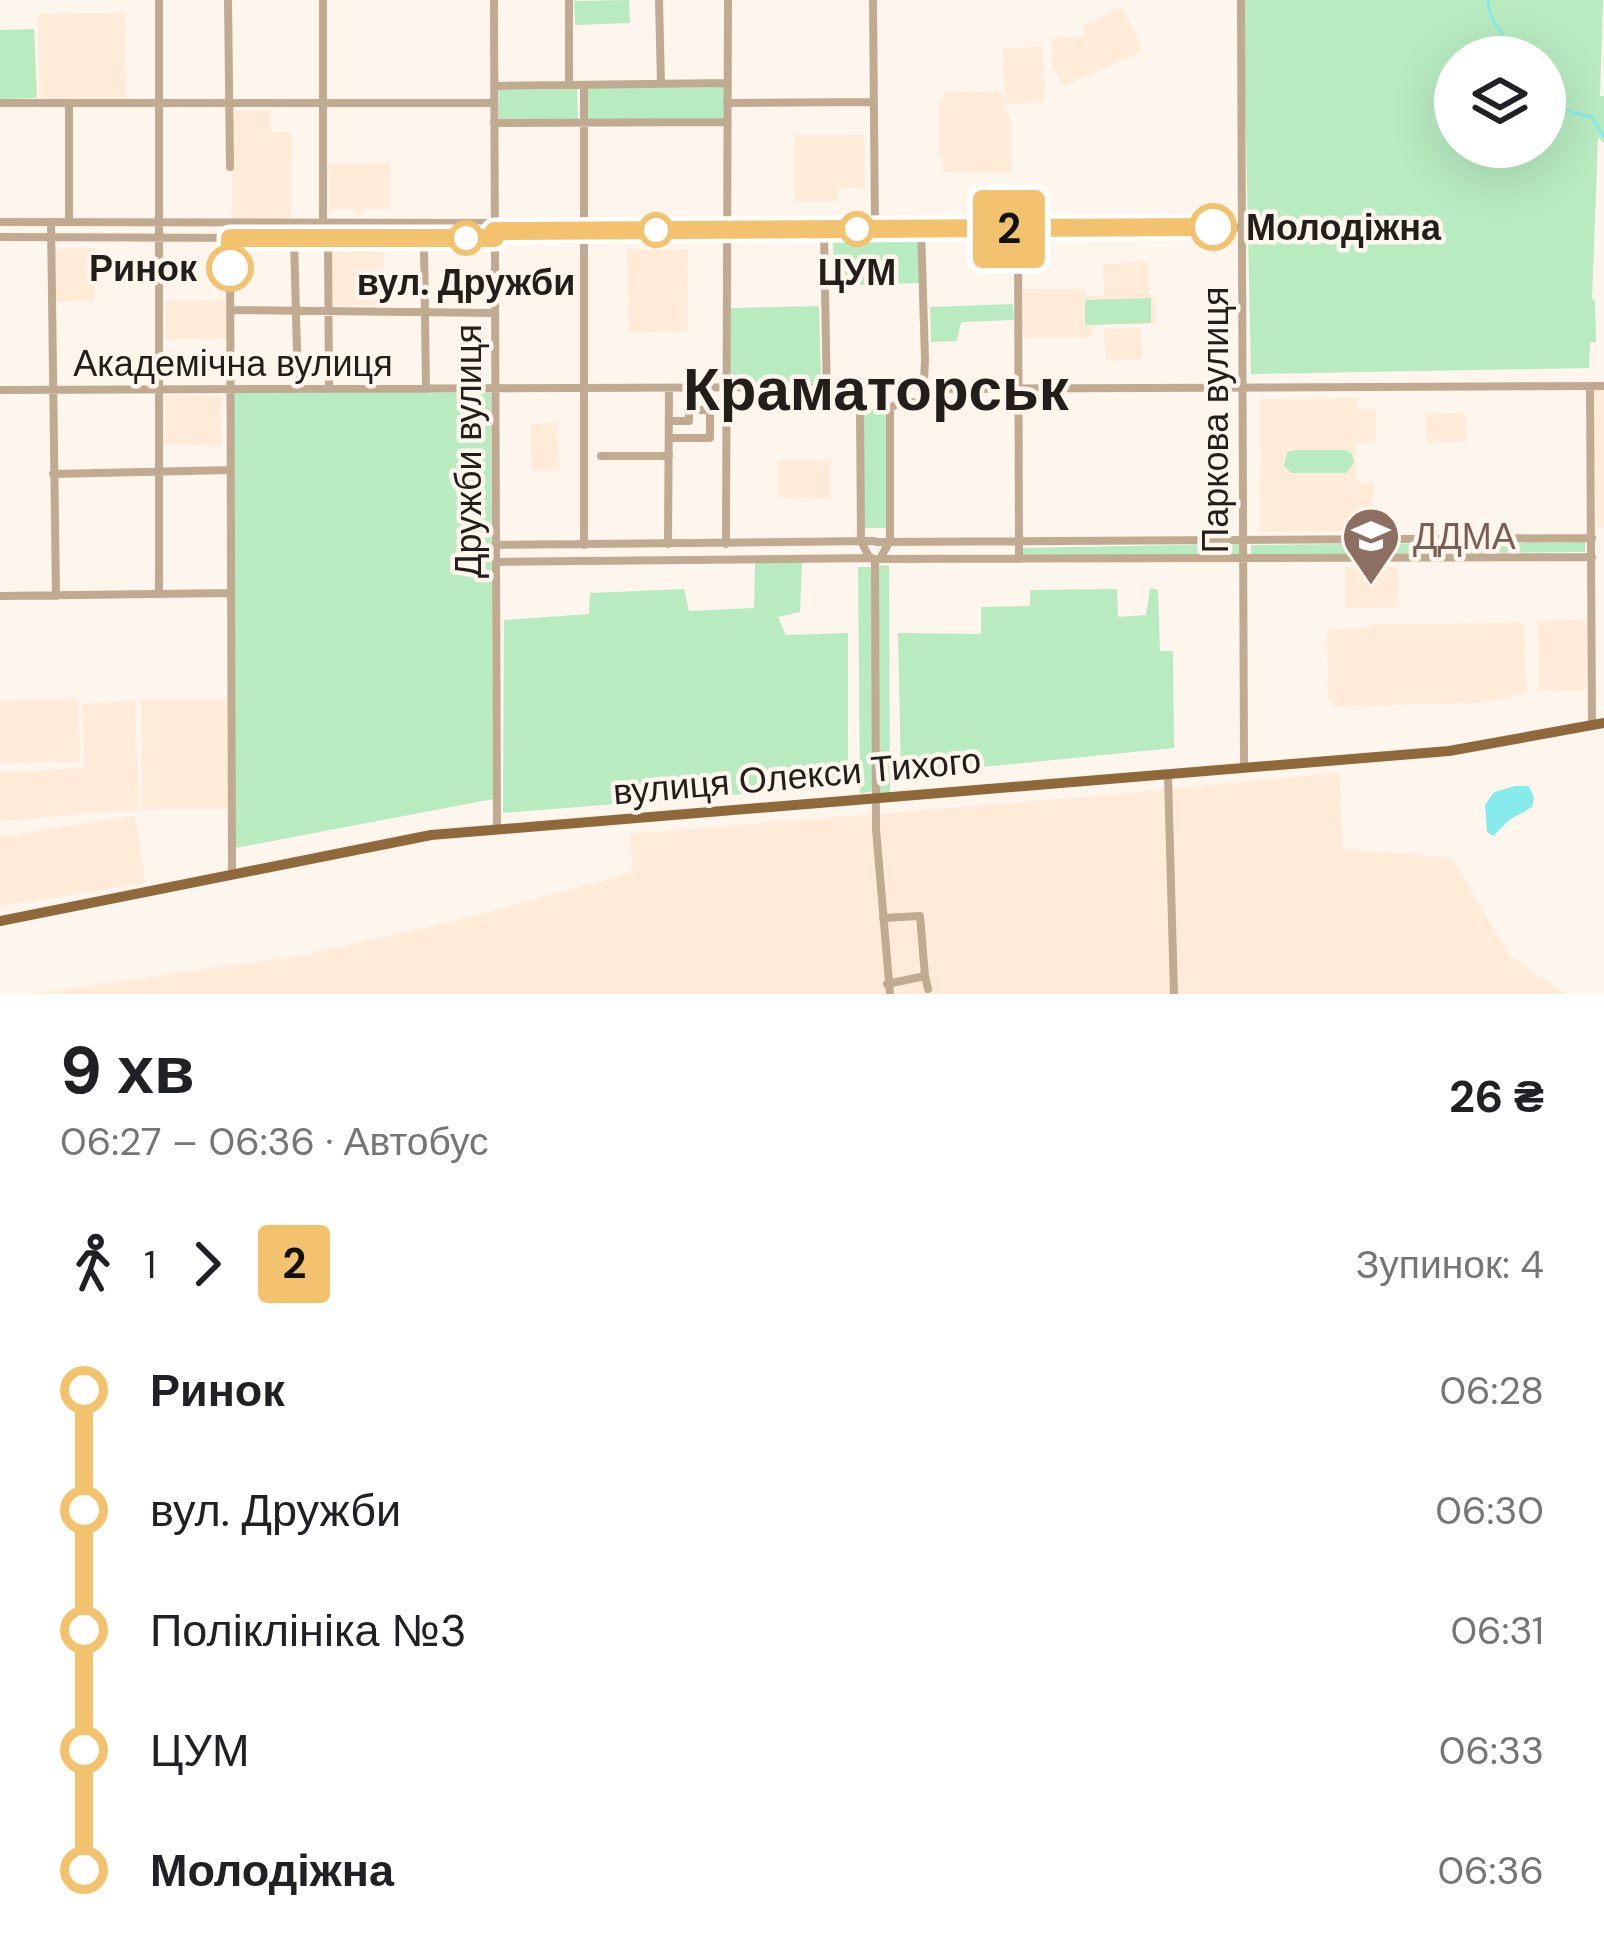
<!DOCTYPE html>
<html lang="uk">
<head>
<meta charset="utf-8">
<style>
	:root { --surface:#fff; --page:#f6f6f6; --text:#202124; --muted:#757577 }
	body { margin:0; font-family:"DM Sans",sans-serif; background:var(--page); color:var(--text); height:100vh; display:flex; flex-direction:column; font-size:45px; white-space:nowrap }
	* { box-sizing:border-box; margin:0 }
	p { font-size:39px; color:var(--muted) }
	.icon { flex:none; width:66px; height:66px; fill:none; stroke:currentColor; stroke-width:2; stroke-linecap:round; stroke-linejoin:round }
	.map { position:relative; height:994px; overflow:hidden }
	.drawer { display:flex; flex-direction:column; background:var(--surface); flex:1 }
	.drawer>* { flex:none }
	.badge { padding:0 24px; border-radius:9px; font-size:42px; line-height:78px }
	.fabs { position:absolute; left:1434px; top:36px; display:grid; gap:24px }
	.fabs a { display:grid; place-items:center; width:132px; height:132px; border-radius:50%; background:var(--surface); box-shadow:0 12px 48px #0002; font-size:60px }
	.map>.badge { position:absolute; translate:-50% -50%; box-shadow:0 0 0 6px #fff }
	.legs { display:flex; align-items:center; gap:18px; height:132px; padding:0 60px; font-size:39px }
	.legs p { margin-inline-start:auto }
	.overview { display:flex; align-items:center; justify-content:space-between; height:204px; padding:0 60px }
	h1 { font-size:66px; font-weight:800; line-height:90px }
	ul { padding:0 60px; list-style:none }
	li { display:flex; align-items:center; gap:42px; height:120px; font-size:45px }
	li i { display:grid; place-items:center; width:18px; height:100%; margin:0 15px; background:currentColor }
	li i::after { content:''; width:30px; height:30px; margin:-15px; border:9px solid; border-radius:50%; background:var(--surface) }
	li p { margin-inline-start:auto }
	li:first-child i { background:linear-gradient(#0000 50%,currentColor 0) }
	li:last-child i { background:linear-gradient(currentColor 50%,#0000 0) }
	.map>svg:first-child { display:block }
</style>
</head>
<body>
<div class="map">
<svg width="1604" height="994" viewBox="0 0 1604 994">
	<rect width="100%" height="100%" fill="#fef6ed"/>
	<!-- built -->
	<path fill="#ffebd7" d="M1123,7L1142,51L1064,86L1053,67L1051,39L1083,37L1085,25Z
		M125,13L126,100L39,101L38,14Z
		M1042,47L1044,102L1004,104L1011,122V173L943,172V157L939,156V99L945,98V92L1000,91L1005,102L1003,48Z
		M270,110V132H291V220H232V111Z
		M794,135H864L865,188L838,187V201H794Z
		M390,163V209H362L359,214H356L354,209H329V164Z
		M383,245L384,305L332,306L331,246Z
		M94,248V301L54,302L53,249Z
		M627,249L688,250L687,331L629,332Z
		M1148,262L1149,295L1153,296V302L1156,303V324L1100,325L1093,327L1092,337H1023V289H1086V296H1104L1103,264Z
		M227,300L229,338L166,339V301Z
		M1141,328L1142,359L1106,360L1104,329Z
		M1594,389H1604V527H1596Z
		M165,395L222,396L221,446L164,445Z
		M1357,398L1358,409H1376L1375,442L1356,443V482L1374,483L1373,519L1354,518L1353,531L1261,532L1260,399Z
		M1465,413L1466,441L1426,442V414Z
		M557,423L559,470L532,471L530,424Z
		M778,460H830V498L778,497Z
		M1345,567H1398V607L1345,608Z
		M1589,619L1585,691L1539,690L1538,621Z
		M1523,623L1527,693L1478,703L1336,706L1328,700L1327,630L1368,628L1369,624Z
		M78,698L80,761L0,763V701Z
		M142,699H227V809H141Z
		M135,701L139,809L0,821V772L85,768L82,704Z
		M1339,773L1343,849L1452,858L1509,955L1566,994H34L300,956L456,921L633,872L630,834L1107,795Z
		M135,816L145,883L0,906V837Z"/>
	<!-- green -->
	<path fill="#b8ebc0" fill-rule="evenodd" d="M629,0L630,23L575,25L574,1Z
		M1243,0H1603L1600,96H1604V143L1598,137L1592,299L1595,300L1596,342H1590L1589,368L1251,374ZM1455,57H1545V147H1455Z
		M34,29L37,98L0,99V30Z
		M724,87V119L587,122V88Z
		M577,89L578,120H499V90Z
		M918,233L919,283L834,286L833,234Z
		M1151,298V323L1085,325V300Z
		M1013,304L1014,320L961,322L957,341L931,342L930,307Z
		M819,306L821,382L731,385L729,308Z
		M237,391L491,393L493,799L235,848L234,394Z
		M862,409H887L888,528H862Z
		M1296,450H1346L1352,454L1354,463L1346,473H1291L1284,465L1287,452Z
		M1585,542V552L1251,555V545Z
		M1239,544L1240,554L1021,557V548Z
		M755,562H802L800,612L778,617L786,635L848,633V786L503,813L504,620L589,614L590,593L684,589L689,611L754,608Z
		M889,565L890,794H879L878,566Z
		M858,567H872L873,791L860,794Z
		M1150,588L1158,590L1160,651H1173L1174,748L901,775L898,633L981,634V607L1030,606V590L1117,589L1118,617L1146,615Z"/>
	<!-- water -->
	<path fill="#87eaeb" d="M1515,786H1529L1534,798L1532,807L1509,820L1493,836L1487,832L1485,805L1494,792Z"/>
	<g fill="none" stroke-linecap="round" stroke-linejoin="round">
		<!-- stream -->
		<path stroke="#87eaeb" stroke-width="3" d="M1488,0C1488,22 1507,36 1515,57
			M1545,97L1571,112L1592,117L1604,137"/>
		<!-- minor -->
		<path stroke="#c0aa92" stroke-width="8" d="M159,0V593
			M228,0L230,167
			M323,0V223
			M494,0L497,830
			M569,0V85
			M659,0L661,84
			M873,0L875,229
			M1241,0L1244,768
			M495,86L727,83
			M0,103H494
			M727,103L873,102
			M494,123L727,122
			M69,221V103
			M0,222L495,223
			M51,222L56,596
			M230,223L232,874
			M824,229L827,404L860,407L861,541L868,555
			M1018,229L1019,559
			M495,231L1241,227
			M0,237L495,239
			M294,239L298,389
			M328,239L329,389
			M424,244L426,389
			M230,310L495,313
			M1590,386L1592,725
			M924,389L1604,386
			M0,390L825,387
			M669,438H710V410H689V421H669
			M601,456H669
			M53,474L231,470
			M877,542L1592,538
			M668,544L669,388
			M726,544L728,0
			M495,545L874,541
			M584,545V85
			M882,555L890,541V408L899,403L923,402L925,360L921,228
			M875,559L876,829L890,994
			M878,559L1592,557
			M496,562L872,558
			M0,596L231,593
			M1168,775L1174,994
			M883,918L920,916L925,976
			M887,984L925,976L928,989"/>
		<!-- major -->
		<path stroke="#8f683b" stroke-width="10" d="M0,921L431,835L1449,751L1604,723"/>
	</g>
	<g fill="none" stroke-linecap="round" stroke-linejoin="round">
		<defs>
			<path id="line-1" d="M230,268V238H495L494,231L1213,227"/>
		</defs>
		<!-- line-1 casing -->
		<use href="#line-1" stroke="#fff" stroke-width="27"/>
		<!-- line-1 -->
		<use href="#line-1" stroke="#f3c26e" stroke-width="18"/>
	</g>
	<!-- icons -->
	<defs>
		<symbol id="university-pin" viewBox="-11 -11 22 30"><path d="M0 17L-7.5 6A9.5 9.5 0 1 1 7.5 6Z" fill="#8d6e63" stroke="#fef6ed"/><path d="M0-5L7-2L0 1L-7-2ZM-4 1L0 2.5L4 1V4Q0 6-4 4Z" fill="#fff"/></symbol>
	</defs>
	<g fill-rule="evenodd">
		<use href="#university-pin" x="1338" y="503" width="66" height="90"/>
	</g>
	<!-- markers -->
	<g fill="#fff" stroke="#f3c26e" stroke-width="6">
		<circle cx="1213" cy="227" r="21"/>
		<circle cx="857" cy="229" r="15"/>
		<circle cx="656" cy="230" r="15"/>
		<circle cx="466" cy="238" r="15"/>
		<circle cx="230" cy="268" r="21"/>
	</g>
	<g text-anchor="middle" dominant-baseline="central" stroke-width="9" stroke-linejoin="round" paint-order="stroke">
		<!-- stop labels -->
		<g font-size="36" font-weight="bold" fill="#231e19" stroke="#fef6ed">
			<text x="1246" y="227" text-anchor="start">Молодіжна</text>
			<text x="197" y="268" text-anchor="end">Ринок</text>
			<text x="857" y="272">ЦУМ</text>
			<text x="466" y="282">вул. Дружби</text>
		</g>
		<!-- street labels -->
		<g font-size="36" fill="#231e19" stroke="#fef6ed">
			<text x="233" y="363">Академічна вулиця</text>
			<text transform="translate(1215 420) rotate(-90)">Паркова вулиця</text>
			<text transform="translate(468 451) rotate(-90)">Дружби вулиця</text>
			<text transform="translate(797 776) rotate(-5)">вулиця Олекси Тихого</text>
		</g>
		<!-- education labels -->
		<g font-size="36" fill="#785e54" stroke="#fef6ed" text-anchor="start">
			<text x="1413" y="536">ДДМА</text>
		</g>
		<!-- town labels -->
		<g font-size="60" font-weight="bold" fill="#231e19" stroke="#fef6ed">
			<text x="876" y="389">Краматорськ</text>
		</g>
	</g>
</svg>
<div class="fabs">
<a><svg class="icon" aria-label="layers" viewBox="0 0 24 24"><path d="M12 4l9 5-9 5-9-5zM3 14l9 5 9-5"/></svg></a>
</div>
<b class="badge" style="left:1009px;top:229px;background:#f3c26e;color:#111">2</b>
</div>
<section class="drawer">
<div class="overview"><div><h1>9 хв</h1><p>06:27 – 06:36 · Автобус</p></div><b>26 ₴</b></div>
<div class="legs"><svg class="icon" aria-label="walk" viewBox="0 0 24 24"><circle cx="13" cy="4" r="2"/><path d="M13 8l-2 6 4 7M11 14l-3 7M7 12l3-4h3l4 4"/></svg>1<svg class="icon" aria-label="forward" viewBox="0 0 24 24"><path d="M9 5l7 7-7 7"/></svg><b class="badge" style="background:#f3c26e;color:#111">2</b><p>Зупинок: 4</p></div>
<ul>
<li><i style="color:#f3c26e"></i><b>Ринок</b><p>06:28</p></li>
<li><i style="color:#f3c26e"></i><span>вул. Дружби</span><p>06:30</p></li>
<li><i style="color:#f3c26e"></i><span>Поліклініка №3</span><p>06:31</p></li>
<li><i style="color:#f3c26e"></i><span>ЦУМ</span><p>06:33</p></li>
<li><i style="color:#f3c26e"></i><b>Молодіжна</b><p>06:36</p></li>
</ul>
</section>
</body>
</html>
